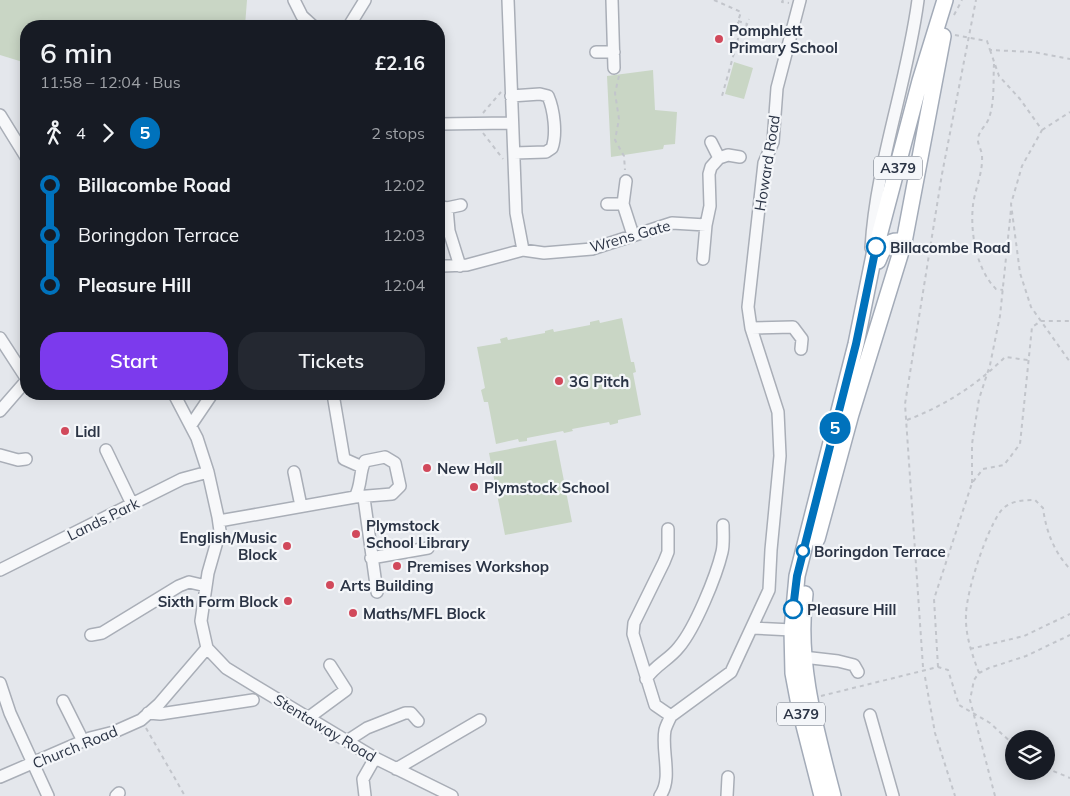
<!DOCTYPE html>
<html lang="en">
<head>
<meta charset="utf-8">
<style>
	:root { --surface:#171b24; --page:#242831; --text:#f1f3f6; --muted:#9ea1a6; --accent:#7c3aed }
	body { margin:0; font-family:Mulish,sans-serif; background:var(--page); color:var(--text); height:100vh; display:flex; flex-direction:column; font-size:19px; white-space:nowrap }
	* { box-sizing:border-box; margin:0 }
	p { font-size:16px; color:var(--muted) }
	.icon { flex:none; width:28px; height:28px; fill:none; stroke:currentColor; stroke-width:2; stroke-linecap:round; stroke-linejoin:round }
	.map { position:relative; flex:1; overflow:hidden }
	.panel { position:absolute; left:20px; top:20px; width:425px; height:380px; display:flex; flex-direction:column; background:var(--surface); border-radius:20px; box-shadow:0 2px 12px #0003 }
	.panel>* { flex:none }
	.badge { padding:0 10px; border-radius:16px; font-size:18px; line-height:32px }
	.fabs { position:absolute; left:1005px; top:730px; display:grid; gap:10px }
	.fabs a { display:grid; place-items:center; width:50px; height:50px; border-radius:50%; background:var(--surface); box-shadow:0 2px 12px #0003; font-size:25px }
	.map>.badge { position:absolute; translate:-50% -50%; box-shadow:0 0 0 2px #fff }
	.legs { display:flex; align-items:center; gap:8px; height:55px; padding:0 20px; font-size:16px }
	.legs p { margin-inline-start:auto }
	.headline { display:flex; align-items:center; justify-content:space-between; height:85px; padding:0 20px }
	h1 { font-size:28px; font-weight:600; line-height:38px }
	.primary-button { display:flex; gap:10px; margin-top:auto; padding:10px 20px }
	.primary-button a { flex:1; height:58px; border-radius:20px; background:var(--accent); color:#fff; font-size:20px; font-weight:600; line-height:58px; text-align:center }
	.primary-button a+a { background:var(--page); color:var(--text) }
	ul { padding:0 20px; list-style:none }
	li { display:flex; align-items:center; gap:18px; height:50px; font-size:19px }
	li i { display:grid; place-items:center; width:8px; height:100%; margin:0 6px; background:currentColor }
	li i::after { content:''; width:12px; height:12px; margin:-6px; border:4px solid; border-radius:50%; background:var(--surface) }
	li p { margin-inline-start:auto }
	li:first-child i { background:linear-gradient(#0000 50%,currentColor 0) }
	li:last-child i { background:linear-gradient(currentColor 50%,#0000 0) }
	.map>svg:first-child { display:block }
</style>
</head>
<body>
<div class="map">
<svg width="1070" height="796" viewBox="0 0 1070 796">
	<rect width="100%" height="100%" fill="#e4e7ec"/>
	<!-- green -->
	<path fill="#c9d6c5" d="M0,0H247L245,26H26V63L0,55Z
		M734,62L753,68L744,99L725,94Z
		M653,70L655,110L677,112L675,144L664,145L663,149L611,157L607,76Z
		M622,318L631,362H634L636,372L633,373L641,415L618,420V423L610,425L609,422L572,429L573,431L564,433L563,431L527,438V441L519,442L518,439L496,444L488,402H484L481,390L485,388L477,347L501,343L500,339L507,337L508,340L545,333V331L553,329L554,332L590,325V322L599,320L600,323Z
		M556,440L572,522L505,535L489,453Z"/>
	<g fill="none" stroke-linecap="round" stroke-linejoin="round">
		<defs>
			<path id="minor" d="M294,0L302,16L313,26
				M508,0L516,213L523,250
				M612,0L614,68
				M349,26L365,0
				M596,52H614
				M511,96L540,94L548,96C554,110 557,134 552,148L546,152L514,153
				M0,115L26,157
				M439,124L511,123
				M711,142L719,158
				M626,181L623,204L633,235
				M607,204H623
				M439,206L447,208L461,205
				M447,208L449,231L460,266
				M871,248C876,164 907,84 918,0
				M703,259L706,225L710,206L709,174L711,167L719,158L728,155L740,157
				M442,266L467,265L523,250L544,253L592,249L672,223L706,225
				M751,328L793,327L802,339L801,349
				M0,338L26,378
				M174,394L197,438L208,472L218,517L220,531L208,573L201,621L207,648L226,668L262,690L375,758L452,796
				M333,394L344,459L362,467
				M0,411L26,381
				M191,425L212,394
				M106,450L132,504
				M0,455L18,460L26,459
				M385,457L395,463L400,486L392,494L355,497C362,485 359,472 365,461Z
				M294,472L301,506
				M364,498L377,592
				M219,521L355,497
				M668,529V552L664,562L634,623L633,634L655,705L671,716
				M371,558L428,548
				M0,570L182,479L208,472
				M752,628L792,630
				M91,635L102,633L179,586L189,582L206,586
				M803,657L838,661L854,665L858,672
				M646,679C655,665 669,660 679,647C695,628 716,577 722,552C724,544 723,534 723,525
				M0,683L10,713L48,796
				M63,701L83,741
				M148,713L160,714L253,700
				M870,715L893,796
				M671,716L731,672L769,590L771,550L780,456L778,412L751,328L748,307L764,163L773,142L777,88L800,0
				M308,718L346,690L330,665
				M347,741L367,728L405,713H411L418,721
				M396,769L480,720
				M0,777L90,738L114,732L141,720L159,704L207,648
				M116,796L119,793
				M365,796L363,779L375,758
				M660,796C673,778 661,751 665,730C666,726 669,720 671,716
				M727,796L728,777"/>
			<path id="major" d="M878,261C883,247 889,238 904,242
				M817,539L851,414L904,242L943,36
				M805,594C796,663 816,730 833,796
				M822,796L800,710L793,673L792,630L797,576L856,344L874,255L920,81L945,0"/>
		</defs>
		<!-- minor casing -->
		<use href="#minor" stroke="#a9aeb7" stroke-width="14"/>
		<!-- major casing -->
		<use href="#major" stroke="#a3abb8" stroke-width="18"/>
		<!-- path -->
		<path stroke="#c2c5cb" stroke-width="2" stroke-dasharray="4 4" stroke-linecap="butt" d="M714,0L741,12L738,21V39L722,96
			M783,0L782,2L789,3
			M954,15L962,0
			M738,21L747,24
			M746,27L749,19
			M955,35L987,41L990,50L1033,52L1070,59
			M990,50L999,76L1020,99L1042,130L1022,166L1011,204L1020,273L1031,307L1070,362
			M994,64C993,81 995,101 989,118C987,125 980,129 978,138C977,144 982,150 982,156C983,173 975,189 973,205C970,232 976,269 996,289L1003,290
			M619,76L615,93L619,119L615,140L624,156L625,170
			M483,113L501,92
			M1042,130L1070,112
			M483,133L503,159
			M907,420C944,406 977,385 1005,357L1028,360
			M972,483V444L979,399L990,365L1000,316L1011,209
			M970,649L1024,636L1070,614
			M923,667L905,404L942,174L976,0
			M938,667L934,599L972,483L983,469L1004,465L1020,444L1032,327L1041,321H1070
			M979,673C972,654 965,635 966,614C967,589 986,532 1000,512C1008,501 1022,500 1035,500L1043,508C1046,531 1054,552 1070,569
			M925,677L935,733L955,796
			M821,696L938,667L948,670L959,705L990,723L1014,745
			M146,728L185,796
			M1046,768L1070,778
			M995,796L970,700L974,680L979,673L989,668L1026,656L1070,635"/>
		<!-- minor -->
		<use href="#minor" stroke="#f7f8fa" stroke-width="11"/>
		<!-- major -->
		<use href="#major" stroke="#fff" stroke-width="15"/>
	</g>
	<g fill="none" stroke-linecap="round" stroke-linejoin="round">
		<defs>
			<path id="line-1" d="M793,609L797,576L856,344L876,247"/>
		</defs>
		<!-- line-1 casing -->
		<use href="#line-1" stroke="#fff" stroke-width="11"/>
		<!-- line-1 -->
		<use href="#line-1" stroke="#0072bc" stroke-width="8"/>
	</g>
	<!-- markers -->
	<g fill="#d1495b" stroke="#f4f6f9" stroke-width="2">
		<circle cx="719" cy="39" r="5"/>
		<circle cx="559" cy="381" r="5"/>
		<circle cx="65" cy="431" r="5"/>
		<circle cx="427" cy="468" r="5"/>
		<circle cx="474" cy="487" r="5"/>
		<circle cx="356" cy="534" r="5"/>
		<circle cx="287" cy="546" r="5"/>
		<circle cx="397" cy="566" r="5"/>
		<circle cx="330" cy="585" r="5"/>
		<circle cx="288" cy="601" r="5"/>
		<circle cx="353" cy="613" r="5"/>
	</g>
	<g fill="#fff" stroke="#0072bc" stroke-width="2.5">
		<circle cx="876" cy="247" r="9"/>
		<circle cx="803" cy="551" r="6"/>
		<circle cx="793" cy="609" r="9"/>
	</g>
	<g text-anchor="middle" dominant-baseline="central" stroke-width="4.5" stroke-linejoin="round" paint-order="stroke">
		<!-- shield labels -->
		<g fill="#f4f6f9" stroke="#676e7b" stroke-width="1">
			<rect x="874" y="156.5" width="48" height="23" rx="4"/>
			<rect x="777" y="702.5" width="48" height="23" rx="4"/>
		</g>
		<g font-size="14" font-weight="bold" fill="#2b3445">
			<text x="898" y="168">A379</text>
			<text x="801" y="714">A379</text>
		</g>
		<!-- poi labels -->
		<g font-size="15" font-weight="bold" fill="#2b3445" stroke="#f4f6f9" text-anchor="start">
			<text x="729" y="30">Pomphlett<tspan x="729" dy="17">Primary School</tspan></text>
			<text x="569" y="381">3G Pitch</text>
			<text x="75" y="431">Lidl</text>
			<text x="437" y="468">New Hall</text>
			<text x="484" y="487">Plymstock School</text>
			<text x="366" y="525">Plymstock<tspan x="366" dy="17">School Library</tspan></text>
			<text x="277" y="537" text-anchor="end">English/Music<tspan x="277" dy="17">Block</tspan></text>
			<text x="407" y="566">Premises Workshop</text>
			<text x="340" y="585">Arts Building</text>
			<text x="278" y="601" text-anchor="end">Sixth Form Block</text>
			<text x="363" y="613">Maths/MFL Block</text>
		</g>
		<!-- street labels -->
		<g font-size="15" fill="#2b3445" stroke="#f4f6f9">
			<text transform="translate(767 163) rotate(-81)">Howard Road</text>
			<text transform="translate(630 236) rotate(-16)">Wrens Gate</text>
			<text transform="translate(103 519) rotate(-26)">Lands Park</text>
			<text transform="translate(325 728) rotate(31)">Stentaway Road</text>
			<text transform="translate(75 747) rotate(-22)">Church Road</text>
		</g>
		<!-- stop labels -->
		<g font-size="15" font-weight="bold" fill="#2b3445" stroke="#f4f6f9" text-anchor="start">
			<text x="890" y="247">Billacombe Road</text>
			<text x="814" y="551">Boringdon Terrace</text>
			<text x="807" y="609">Pleasure Hill</text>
		</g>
	</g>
</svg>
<div class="fabs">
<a><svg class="icon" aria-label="layers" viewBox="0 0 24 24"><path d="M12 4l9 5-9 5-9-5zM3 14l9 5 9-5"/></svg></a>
</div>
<b class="badge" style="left:835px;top:428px;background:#0072bc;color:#fff">5</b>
<section class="panel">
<div class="headline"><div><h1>6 min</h1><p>11:58 – 12:04 · Bus</p></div><b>£2.16</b></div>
<div class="legs"><svg class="icon" aria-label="walk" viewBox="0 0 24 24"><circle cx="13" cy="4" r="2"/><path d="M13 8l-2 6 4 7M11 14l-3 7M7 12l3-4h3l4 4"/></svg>4<svg class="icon" aria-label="forward" viewBox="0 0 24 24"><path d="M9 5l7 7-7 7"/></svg><b class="badge" style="background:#0072bc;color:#fff">5</b><p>2 stops</p></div>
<ul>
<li><i style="color:#0072bc"></i><b>Billacombe Road</b><p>12:02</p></li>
<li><i style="color:#0072bc"></i><span>Boringdon Terrace</span><p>12:03</p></li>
<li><i style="color:#0072bc"></i><b>Pleasure Hill</b><p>12:04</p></li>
</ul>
<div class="primary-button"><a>Start</a><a>Tickets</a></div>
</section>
</div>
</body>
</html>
